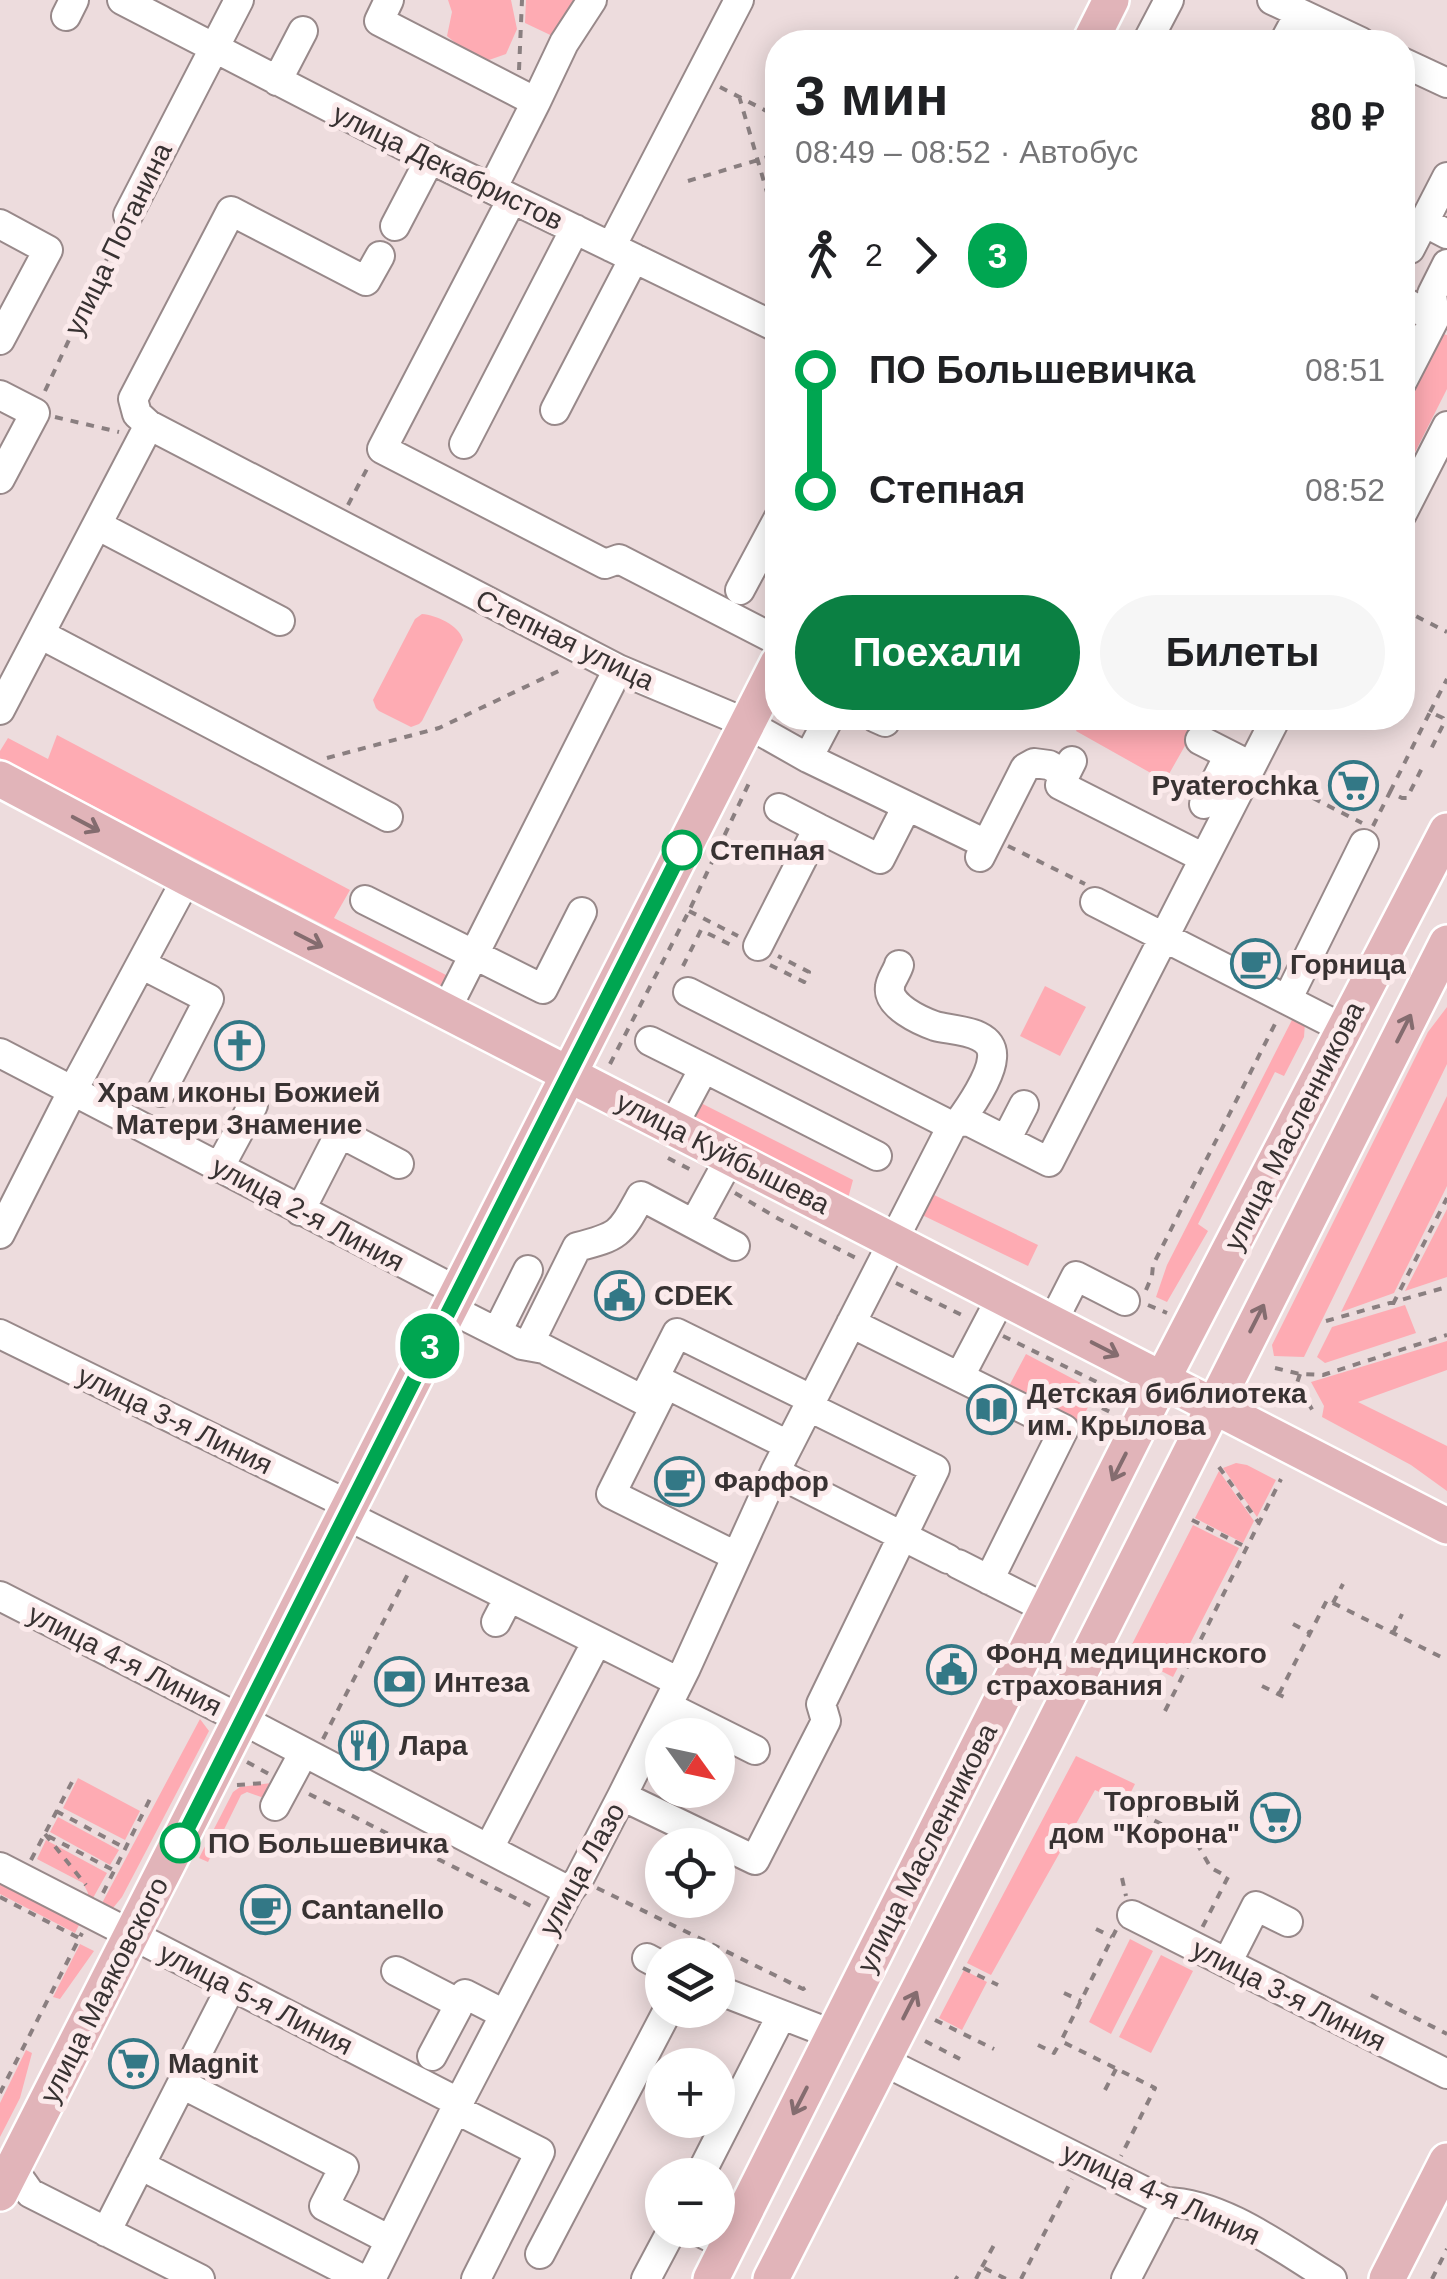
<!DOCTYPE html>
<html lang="ru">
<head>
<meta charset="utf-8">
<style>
	:root { --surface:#fff; --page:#f6f6f6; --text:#202124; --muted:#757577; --accent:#0b8043 }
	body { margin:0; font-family:Arial,sans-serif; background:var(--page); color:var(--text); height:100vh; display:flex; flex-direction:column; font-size:38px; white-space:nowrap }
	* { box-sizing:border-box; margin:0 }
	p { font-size:32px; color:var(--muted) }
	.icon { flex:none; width:55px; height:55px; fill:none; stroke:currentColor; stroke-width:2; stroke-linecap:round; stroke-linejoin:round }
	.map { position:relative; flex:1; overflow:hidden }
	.sheet { position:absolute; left:765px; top:30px; width:650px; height:700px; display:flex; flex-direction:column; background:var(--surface); border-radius:40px; box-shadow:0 5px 25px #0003 }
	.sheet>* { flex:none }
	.badge { padding:0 20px; border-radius:32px; font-size:35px; line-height:65px }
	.needle { width:65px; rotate:123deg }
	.controls { position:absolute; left:645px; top:1718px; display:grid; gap:20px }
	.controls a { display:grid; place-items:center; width:90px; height:90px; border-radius:50%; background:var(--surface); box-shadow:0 5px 25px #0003; font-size:50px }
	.map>.badge { position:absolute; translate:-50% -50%; box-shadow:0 0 0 5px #fff }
	.legs { display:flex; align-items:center; gap:15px; height:110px; padding:0 30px; font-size:32px }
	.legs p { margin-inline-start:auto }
	.summary { display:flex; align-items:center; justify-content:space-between; height:170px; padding:0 30px }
	h1 { font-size:55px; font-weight:800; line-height:75px }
	.cta { display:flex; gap:20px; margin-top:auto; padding:20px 30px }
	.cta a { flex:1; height:115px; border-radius:60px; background:var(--accent); color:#fff; font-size:40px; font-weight:800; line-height:115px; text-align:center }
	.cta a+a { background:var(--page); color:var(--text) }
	ul { padding:0 30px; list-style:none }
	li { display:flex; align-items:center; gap:35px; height:120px; font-size:38px }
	li i { display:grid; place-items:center; width:15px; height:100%; margin:0 12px; background:currentColor }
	li i::after { content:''; width:25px; height:25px; margin:-12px; border:8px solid; border-radius:50%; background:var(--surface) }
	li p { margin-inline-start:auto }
	li:first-child i { background:linear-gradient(#0000 50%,currentColor 0) }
	li:last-child i { background:linear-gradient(currentColor 50%,#0000 0) }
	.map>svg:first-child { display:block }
</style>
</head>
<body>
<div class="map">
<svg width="1447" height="2279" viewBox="0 0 1447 2279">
	<rect width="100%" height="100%" fill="#eddcdd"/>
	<!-- green -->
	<path fill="#feabb3" d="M448,0H511L517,29L506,54L489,60L464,50L447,36L452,12Z
		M526,0H590L563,41L525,23Z
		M1443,334L1447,335V389L1403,476V414Z
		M422,614C436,615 459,625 463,640L422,721L419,724L411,727L379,711L376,708L373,700L415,619Z
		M1083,718H1192L1199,721L1165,781L1076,731Z
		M57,735L350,890L334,918L448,976L444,987L0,758V751L8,738L48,759Z
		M1045,986L1086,1007L1060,1056L1020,1036Z
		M1447,1007V1064L1304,1357L1274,1356L1272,1345L1428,1032Z
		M1294,1016L1305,1023L1304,1037L1284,1076L1275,1072L1198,1224L1208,1231L1167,1302L1156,1297L1167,1265Z
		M1447,1096V1186L1394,1293L1341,1312Z
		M693,1099L853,1180L847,1202L683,1119Z
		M930,1193L1038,1245L1028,1266L920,1214Z
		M1447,1209V1277L1405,1291Z
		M1405,1305L1416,1333L1325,1363L1317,1357L1332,1327Z
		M1447,1341V1370L1358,1402L1447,1446V1491L1411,1465L1322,1417L1324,1406L1311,1382Z
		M1026,1354L1096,1391L1080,1423L1009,1386Z
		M1236,1463L1247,1465L1276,1480L1257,1517L1223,1468Z
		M1219,1471L1254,1521L1243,1543L1195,1518Z
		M1193,1525L1239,1548L1173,1677L1127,1654Z
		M200,1719L209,1731L122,1897L113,1908L107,1909L101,1905Z
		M1076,1756L1135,1784L1125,1804L1095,1790L991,1975L967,1963Z
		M78,1778L140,1811L125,1840L63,1808Z
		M271,1783L264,1798L247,1792L241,1795L208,1862L199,1858L233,1792L240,1787Z
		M58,1817L119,1850L110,1865L50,1832Z
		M46,1840L107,1873L93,1898L87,1896L88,1893L83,1883L37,1859Z
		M0,1881L80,1923L75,1933L0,1894Z
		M1130,1939L1153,1951L1111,2034L1089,2022Z
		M80,1944L94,1951L60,1999L53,1997Z
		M1161,1955L1193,1971L1151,2053L1119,2037Z
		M964,1970L987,1982L962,2030L939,2018Z
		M26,2050L32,2053L20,2098L0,2137V2103Z"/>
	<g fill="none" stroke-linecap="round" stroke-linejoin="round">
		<defs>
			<path id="minor" d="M122,0L430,159L778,328
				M389,0L379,21L536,102L492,189
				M1272,0L1361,42
				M66,16L74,0
				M1147,42L1169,0
				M1284,42L1299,14
				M1402,62L1447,83
				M277,81L303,31
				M536,102L564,43L592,0
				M512,199L382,449L605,564L619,559L778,641
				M128,215L239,0
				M1424,222L1447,234
				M0,224L48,250L0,340
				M395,226L430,159
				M611,247L739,0
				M1410,249L1447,177
				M380,256L366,281L231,211L133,399L137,414L149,425L618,669L746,723L808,758L986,844
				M1402,301L1435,318
				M1402,382L1435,318L1432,294L1447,264
				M0,395L35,413L0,479
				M555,410L634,258
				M464,444L575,229
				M1402,514L1447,426
				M97,525L280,621
				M740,590L778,519
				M40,634L388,817
				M0,710L149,425
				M876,718L885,722L887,718
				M1200,740L1251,766
				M808,758L829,718
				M1072,761L1060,785L1204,858
				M1204,804L1229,755
				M779,808L818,828
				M980,857L1025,768L1034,763L1049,765L1065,774
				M365,900L543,989L582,912
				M1095,902L1344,1029
				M758,946L818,828L880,859L907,806
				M141,964L209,999L161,1092
				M899,965C897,972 890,981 890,987C887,1006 921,1021 935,1026C953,1031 995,1030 992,1058C991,1076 970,1107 959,1122
				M688,992L952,1126
				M1287,1000L1364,844
				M446,1010L618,669
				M650,1041L704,1068L673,1126
				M0,1053L457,1291
				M704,1068L877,1156
				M1006,1140L1024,1105
				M219,1168L253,1105
				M300,1211L340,1133L399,1164
				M694,1224L731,1156
				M0,1234L73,1090L187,878
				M449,1308L522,1345L544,1349L643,1400L677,1333L811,1399
				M851,1323L1064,1429L989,1580
				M1052,1323L1076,1276L1125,1301
				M497,1332L528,1270
				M0,1334L351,1506
				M528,1346L577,1247C620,1236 620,1234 641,1196L735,1246
				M960,1376L1002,1296
				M775,1472L948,1559
				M346,1515L679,1682
				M736,1556L611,1494L666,1384L788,1445
				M958,1564L1047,1609
				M0,1596L260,1729L569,1891
				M496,1622L509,1597
				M667,1706L755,1750
				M622,1796L755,1860L826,1721L821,1704L935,1469L807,1406
				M275,1806L304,1752
				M489,1848L597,1641
				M0,1867L450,2098L458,2104L463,2113L540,2152L476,2279
				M1132,1915L1447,2074
				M647,1958L662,1966
				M1227,1963L1256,1906L1288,1922
				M396,1971L460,2004
				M718,1990L834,2035
				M432,2056L465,1994L504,2014
				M881,2060L1166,2202C1223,2203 1284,2250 1332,2279
				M182,2084L344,2167L324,2206L390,2240
				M140,2165L362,2279
				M13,2169L30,2193L200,2279
				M700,2175L781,2016
				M696,2230L728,2246
				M106,2232L231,1987
				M540,2254L668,2010
				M371,2279L458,2104L569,1891L579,1879L622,1796L686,1668L775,1472L952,1126L959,1122L968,1121L1049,1162L1276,718
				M646,2279L672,2230
				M1126,2279L1166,2202"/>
			<path id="major" d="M1090,42L1111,0
				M0,779L187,878L1447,1526
				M0,2193L778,663
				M711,2279L1162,1380L1447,831
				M771,2279L1047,1738L1447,943
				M1387,2279L1447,2161"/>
		</defs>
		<!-- minor casing -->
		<use href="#minor" stroke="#98898a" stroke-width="32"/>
		<!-- major casing -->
		<use href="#major" stroke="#fff" stroke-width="40"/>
		<!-- path -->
		<path stroke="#8a7f80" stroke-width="4" stroke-dasharray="8 8" stroke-linecap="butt" d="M519,70L522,0
			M720,87L778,117
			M739,96L778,230
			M688,181L778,154
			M45,391L119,233
			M55,417L119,432
			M348,505L369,465
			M1402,609L1447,632
			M1430,712L1447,679
			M327,758L439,728L565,668
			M1390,792L1430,712L1443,718L1444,723L1431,749
			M1313,798L1362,823
			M1373,826L1390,792L1402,798H1407L1422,768
			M1008,846L1085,884
			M689,911L738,936
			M770,965L804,982L809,972L778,956
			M683,966L701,930L735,947
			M610,1064L689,911L750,781
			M668,1158L695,1172
			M735,1193L779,1219L858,1259
			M896,1283L964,1316
			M1146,1290L1152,1276L1153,1265L1277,1020
			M1393,1304L1447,1198
			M1148,1305L1167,1313
			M1326,1321L1447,1287
			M1003,1336L1107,1387
			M1275,1368L1300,1374L1323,1375L1447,1335
			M1300,1374L1297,1383L1314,1413
			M1102,1408L1112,1413
			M1219,1467L1259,1523
			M1192,1520L1246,1547
			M1333,1603L1343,1584
			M1293,1624L1310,1633
			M1393,1633L1402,1614
			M1262,1686L1286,1698
			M1279,1694L1327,1600L1447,1660
			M1165,1711L1281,1479
			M323,1739L410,1570
			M247,1762L269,1774
			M237,1785L263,1783
			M309,1794L537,1909
			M1126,1806L1196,1842L1211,1868L1228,1877L1202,1928
			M56,1811L125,1848
			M45,1834L86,1885
			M48,1836L115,1871
			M31,1860L73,1780
			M1122,1878L1126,1896
			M597,1888L803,1989L811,1984
			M103,1893L150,1799
			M0,1897L79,1938
			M1096,1929L1112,1937
			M1116,1930L1061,2041L1155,2088L1121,2156
			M963,1968L998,1985
			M1064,1993L1081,2001
			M1371,1995L1447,2034
			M935,2020L994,2049
			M925,2041L960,2059
			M1038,2045L1054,2053L1061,2041
			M1105,2090L1116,2069
			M0,2093L82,1933
			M982,2267L994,2245
			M955,2277L958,2279
			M976,2279L982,2267L1006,2279
			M1021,2279L1072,2179
			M1432,2279L1447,2249"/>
		<!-- minor -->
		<use href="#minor" stroke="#fff" stroke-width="28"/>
		<!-- major -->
		<use href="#major" stroke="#e1b4b9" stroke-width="35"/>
	</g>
	<!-- one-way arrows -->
	<defs><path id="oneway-shaft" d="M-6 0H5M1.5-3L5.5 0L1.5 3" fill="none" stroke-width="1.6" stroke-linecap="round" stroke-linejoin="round" transform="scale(2.5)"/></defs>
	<g stroke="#846c6f">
		<use href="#oneway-shaft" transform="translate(86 824) rotate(28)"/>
		<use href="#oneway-shaft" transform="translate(309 940) rotate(27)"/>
		<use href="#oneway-shaft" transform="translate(1404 1028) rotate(-63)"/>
		<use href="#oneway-shaft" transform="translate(1257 1318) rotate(-63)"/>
		<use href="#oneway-shaft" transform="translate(1105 1349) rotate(27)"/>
		<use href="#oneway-shaft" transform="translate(1119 1467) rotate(117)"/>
		<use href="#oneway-shaft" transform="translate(910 2005) rotate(-63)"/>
		<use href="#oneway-shaft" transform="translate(800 2101) rotate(117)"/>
	</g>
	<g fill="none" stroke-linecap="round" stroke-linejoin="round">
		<defs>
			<path id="line-1" d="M180,1843L682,850"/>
		</defs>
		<!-- line-1 casing -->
		<use href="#line-1" stroke="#fff" stroke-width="22"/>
		<!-- line-1 -->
		<use href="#line-1" stroke="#00a651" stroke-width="15"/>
	</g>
	<!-- icons -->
	<defs>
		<symbol id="supermarket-ring" viewBox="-11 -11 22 22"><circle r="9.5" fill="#fbeaeb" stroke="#337886" stroke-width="1.5"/><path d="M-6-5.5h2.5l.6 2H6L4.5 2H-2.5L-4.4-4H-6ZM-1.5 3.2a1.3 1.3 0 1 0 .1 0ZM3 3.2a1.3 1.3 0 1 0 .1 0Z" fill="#337886"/></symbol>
		<symbol id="cafe-ring" viewBox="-11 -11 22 22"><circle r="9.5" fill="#fbeaeb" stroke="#337886" stroke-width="1.5"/><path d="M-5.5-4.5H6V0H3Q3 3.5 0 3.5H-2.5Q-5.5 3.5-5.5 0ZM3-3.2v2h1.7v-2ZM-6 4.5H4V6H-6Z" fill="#337886"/></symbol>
		<symbol id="church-ring" viewBox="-11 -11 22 22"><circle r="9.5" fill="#fbeaeb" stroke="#337886" stroke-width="1.5"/><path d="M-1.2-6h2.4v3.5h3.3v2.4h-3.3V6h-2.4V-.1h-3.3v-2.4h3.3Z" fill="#337886"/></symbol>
		<symbol id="civic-ring" viewBox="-11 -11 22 22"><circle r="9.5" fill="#fbeaeb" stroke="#337886" stroke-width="1.5"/><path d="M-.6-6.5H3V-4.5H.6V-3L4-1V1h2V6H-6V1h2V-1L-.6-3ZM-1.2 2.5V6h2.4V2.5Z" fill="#337886"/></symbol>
		<symbol id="library-ring" viewBox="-11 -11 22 22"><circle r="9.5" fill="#fbeaeb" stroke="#337886" stroke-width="1.5"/><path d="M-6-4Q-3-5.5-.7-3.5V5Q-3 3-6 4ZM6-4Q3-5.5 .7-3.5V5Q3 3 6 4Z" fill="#337886"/></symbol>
		<symbol id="bank-ring" viewBox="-11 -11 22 22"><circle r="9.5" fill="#fbeaeb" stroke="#337886" stroke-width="1.5"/><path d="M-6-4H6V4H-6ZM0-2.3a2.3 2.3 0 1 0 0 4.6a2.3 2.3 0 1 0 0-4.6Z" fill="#337886"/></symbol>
		<symbol id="restaurant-ring" viewBox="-11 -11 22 22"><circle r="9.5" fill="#fbeaeb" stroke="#337886" stroke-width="1.5"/><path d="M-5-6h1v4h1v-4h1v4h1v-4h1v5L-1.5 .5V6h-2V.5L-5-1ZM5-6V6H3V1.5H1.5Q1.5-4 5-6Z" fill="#337886"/></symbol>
	</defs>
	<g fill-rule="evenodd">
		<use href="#supermarket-ring" x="1326" y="758" width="55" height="55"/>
		<use href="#cafe-ring" x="1228" y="936" width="55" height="55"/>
		<use href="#church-ring" x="212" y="1018" width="55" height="55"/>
		<use href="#civic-ring" x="592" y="1268" width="55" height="55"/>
		<use href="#library-ring" x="964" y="1382" width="55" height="55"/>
		<use href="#cafe-ring" x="652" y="1454" width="55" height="55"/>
		<use href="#civic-ring" x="924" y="1642" width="55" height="55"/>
		<use href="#bank-ring" x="372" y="1654" width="55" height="55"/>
		<use href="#restaurant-ring" x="336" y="1718" width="55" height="55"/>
		<use href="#supermarket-ring" x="1248" y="1790" width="55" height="55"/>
		<use href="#cafe-ring" x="238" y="1882" width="55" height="55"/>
		<use href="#supermarket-ring" x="106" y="2036" width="55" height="55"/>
	</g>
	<!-- markers -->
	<g fill="#fff" stroke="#00a651" stroke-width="5">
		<circle cx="682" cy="850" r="18"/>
		<circle cx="180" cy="1843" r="18"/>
	</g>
	<g text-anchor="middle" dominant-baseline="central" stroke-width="10" stroke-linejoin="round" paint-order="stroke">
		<!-- street labels -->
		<g font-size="28" fill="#383232" stroke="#fbeaeb">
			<text transform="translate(448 167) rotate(26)">улица Декабристов</text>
			<text transform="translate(118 239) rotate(-64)">улица Потанина</text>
			<text transform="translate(565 640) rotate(26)">Степная улица</text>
			<text transform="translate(1294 1126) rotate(-63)">улица Масленникова</text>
			<text transform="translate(723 1153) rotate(27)">улица Куйбышева</text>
			<text transform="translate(308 1214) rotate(28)">улица 2-я Линия</text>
			<text transform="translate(175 1420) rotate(26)">улица 3-я Линия</text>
			<text transform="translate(125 1660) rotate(27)">улица 4-я Линия</text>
			<text transform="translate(927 1848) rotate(-63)">улица Масленникова</text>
			<text transform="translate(582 1869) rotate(-61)">улица Лазо</text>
			<text transform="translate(104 1990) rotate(-63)">улица Маяковского</text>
			<text transform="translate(1289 1995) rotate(27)">улица 3-я Линия</text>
			<text transform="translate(256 1999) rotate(27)">улица 5-я Линия</text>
			<text transform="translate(1161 2194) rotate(24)">улица 4-я Линия</text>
		</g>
		<!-- poi labels -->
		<g font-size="28" font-weight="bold" fill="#383232" stroke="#fbeaeb" text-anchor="start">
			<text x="1318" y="785" text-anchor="end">Pyaterochka</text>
			<text x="1290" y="964">Горница</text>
			<text x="239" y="1092" text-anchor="middle">Храм иконы Божией<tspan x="239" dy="32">Матери Знамение</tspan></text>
			<text x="654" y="1295">CDEK</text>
			<text x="1027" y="1393">Детская библиотека<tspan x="1027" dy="32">им. Крылова</tspan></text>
			<text x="714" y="1481">Фарфор</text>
			<text x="986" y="1653">Фонд медицинского<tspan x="986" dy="32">страхования</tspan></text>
			<text x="434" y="1682">Интеза</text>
			<text x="399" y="1745">Лара</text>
			<text x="1240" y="1801" text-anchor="end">Торговый<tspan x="1240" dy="32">дом "Корона"</tspan></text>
			<text x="301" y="1909">Cantanello</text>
			<text x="168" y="2063">Magnit</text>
		</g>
		<!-- stop labels -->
		<g font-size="28" font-weight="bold" fill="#383232" stroke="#fbeaeb" text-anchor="start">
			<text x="710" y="850">Степная</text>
			<text x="208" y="1843">ПО Большевичка</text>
		</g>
	</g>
</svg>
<div class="controls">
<a><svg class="needle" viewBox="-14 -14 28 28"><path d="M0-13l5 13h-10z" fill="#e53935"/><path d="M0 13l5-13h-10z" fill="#757577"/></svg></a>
<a><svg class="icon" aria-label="locate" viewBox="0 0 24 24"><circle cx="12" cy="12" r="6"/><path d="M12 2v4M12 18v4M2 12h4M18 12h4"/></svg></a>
<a><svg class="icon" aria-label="layers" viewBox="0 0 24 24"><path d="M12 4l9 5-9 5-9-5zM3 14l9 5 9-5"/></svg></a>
<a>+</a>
<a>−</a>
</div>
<b class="badge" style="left:430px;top:1346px;background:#00a651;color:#fff">3</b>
<section class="sheet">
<div class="summary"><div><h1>3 мин</h1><p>08:49 – 08:52 · Автобус</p></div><b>80 ₽</b></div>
<div class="legs"><svg class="icon" aria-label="walk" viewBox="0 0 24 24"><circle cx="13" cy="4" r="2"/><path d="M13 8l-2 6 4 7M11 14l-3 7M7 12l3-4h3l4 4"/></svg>2<svg class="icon" aria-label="forward" viewBox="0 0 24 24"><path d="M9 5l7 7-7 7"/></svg><b class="badge" style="background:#00a651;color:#fff">3</b></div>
<ul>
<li><i style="color:#00a651"></i><b>ПО Большевичка</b><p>08:51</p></li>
<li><i style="color:#00a651"></i><b>Степная</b><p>08:52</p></li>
</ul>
<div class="cta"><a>Поехали</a><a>Билеты</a></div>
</section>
</div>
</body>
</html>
